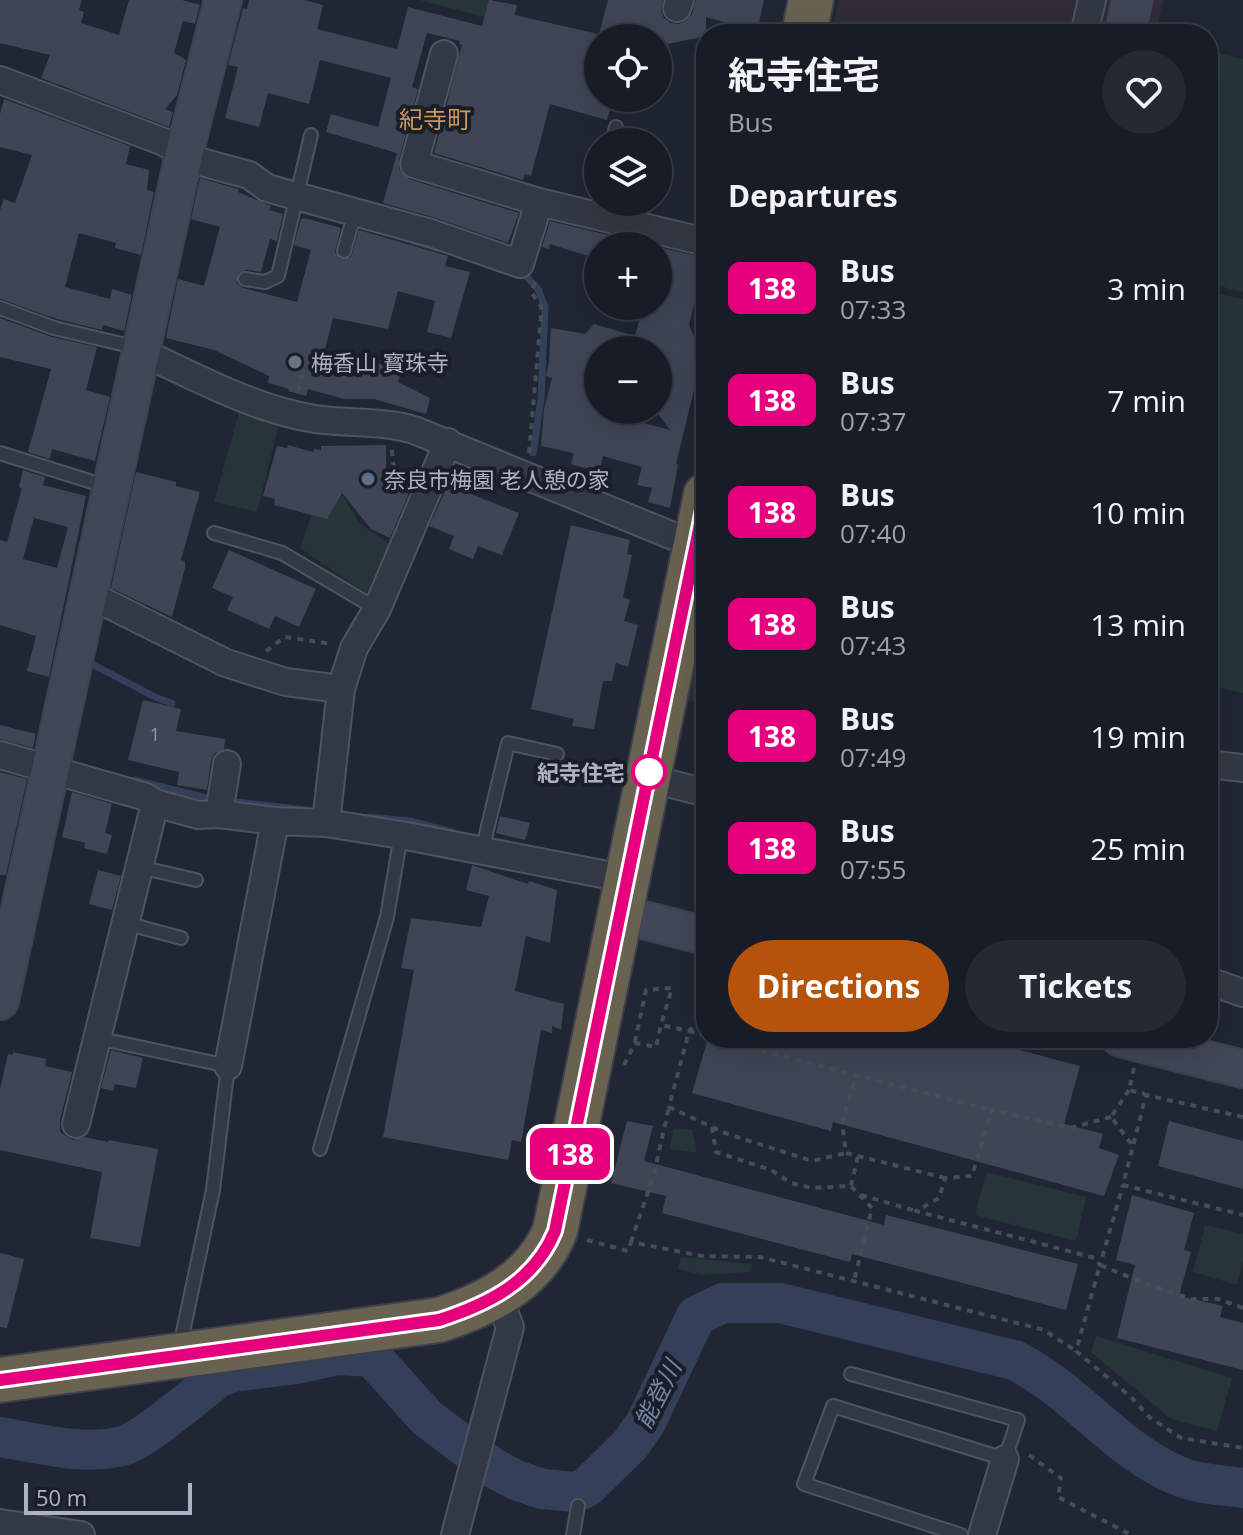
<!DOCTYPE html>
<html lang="en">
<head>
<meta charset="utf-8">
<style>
	:root { --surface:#181c26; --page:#252932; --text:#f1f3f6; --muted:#9fa1a7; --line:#363a43; --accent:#b45309 }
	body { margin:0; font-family:"Open Sans","Noto Sans JP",sans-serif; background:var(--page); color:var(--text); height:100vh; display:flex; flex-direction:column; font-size:30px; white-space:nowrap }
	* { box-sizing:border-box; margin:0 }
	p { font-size:26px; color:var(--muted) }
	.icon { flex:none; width:44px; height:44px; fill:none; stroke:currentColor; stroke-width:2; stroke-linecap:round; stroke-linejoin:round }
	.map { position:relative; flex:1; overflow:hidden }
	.drawer { position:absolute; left:696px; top:24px; width:522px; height:1024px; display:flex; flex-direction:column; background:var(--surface); border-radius:32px; box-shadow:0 8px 32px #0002,0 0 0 2px var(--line) }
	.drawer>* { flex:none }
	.badge { padding:0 16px; border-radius:12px; font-size:28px; line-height:52px }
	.tools { position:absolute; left:584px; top:24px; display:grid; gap:16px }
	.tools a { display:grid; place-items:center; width:88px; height:88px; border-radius:50%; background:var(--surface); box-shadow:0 8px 32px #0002,0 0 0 2px var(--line); font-size:40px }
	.scale { position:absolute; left:24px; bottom:20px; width:168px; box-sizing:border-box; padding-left:8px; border:4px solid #adb3c2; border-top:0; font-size:22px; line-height:28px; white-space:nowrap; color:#adb3c2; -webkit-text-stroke:6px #191e29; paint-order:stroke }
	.map>.badge { position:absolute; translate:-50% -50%; box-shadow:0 0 0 4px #fff }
	h2 { padding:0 32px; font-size:30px; line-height:72px }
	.round { display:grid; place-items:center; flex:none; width:84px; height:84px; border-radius:42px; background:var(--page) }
	.overview { display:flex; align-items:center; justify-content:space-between; height:136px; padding:0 32px }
	h1 { font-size:38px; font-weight:700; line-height:60px }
	.primary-button { display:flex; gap:16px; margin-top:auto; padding:16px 32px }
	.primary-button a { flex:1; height:92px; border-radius:48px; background:var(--accent); color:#fff; font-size:32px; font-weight:700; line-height:92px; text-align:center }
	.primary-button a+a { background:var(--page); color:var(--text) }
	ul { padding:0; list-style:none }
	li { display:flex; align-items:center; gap:24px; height:112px; padding:0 32px }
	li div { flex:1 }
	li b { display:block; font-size:30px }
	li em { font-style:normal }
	li .badge { min-width:88px; font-weight:700; text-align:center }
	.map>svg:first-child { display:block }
</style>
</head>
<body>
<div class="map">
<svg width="1243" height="1535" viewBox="0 0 1243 1535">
	<rect width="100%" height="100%" fill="#202633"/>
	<!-- medical -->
	<path fill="#302d39" d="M839,0H1163L1156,34H831Z
		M706,614V704L687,700Z"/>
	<!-- green -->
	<path fill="#253538" d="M419,0H493L488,18Z
		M1208,51L1243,59V292L1208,284Z
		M1208,292L1243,299V693L1208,685Z
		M239,412L279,424L257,512L214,502Z
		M323,482L340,491L359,523L390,544L366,593L300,548Z
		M673,1128L692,1130L697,1153L670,1149Z
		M986,1172L1086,1197L1076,1241L975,1215Z
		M1205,1225L1243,1234V1261L1237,1285L1193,1272Z
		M681,1257L753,1264L751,1272L702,1275L678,1269Z
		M1096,1336L1232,1378L1217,1431L1171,1419L1091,1352Z"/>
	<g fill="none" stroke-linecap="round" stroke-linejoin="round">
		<!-- stream -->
		<path stroke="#34405a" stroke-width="7" d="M413,241L440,249
			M517,273L526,276L538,289L545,307L541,399L533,453
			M88,664V662L157,698L172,703
			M134,780L215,800
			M227,801L306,810
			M370,817L409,821L452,832"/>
		<!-- river -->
		<path stroke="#34405a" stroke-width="40" d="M0,1437C39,1443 83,1456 122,1446C142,1442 198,1393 218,1378L233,1372L297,1364L338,1355L372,1357L427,1418L493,1468L516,1480L542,1489L576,1492L587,1487L630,1445L646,1422L696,1316L723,1303H780L1014,1360C1074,1389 1114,1448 1176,1475C1196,1484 1221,1485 1243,1488"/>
	</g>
	<!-- building -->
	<path fill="#3e4656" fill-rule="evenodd" d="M0,0H82L79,10L84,12L81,23L119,35L129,0H182L200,5L195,24L183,21L174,53L186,60L177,95L165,109L173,112L169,127L41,78L50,55L0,43Z
		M249,0H304L323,5L317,29L397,49L408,7L482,26L489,0L517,5L515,15L598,34V98H613L607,120L550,104L531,176L525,174L523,180L434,153L462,45L459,44L460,41L427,33L412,87L418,89L399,160V169L409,179L519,213L508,243L436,218L383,203L397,153L326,132L331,114L378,127L391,78L320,60L309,104L268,93L259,127L225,118L238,67L228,65L243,8L247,9Z
		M608,0H663L661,10L664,18L671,23L679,24L686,21L692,14L696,0H764L757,32L706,17V36L658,46V38H598Z
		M1111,0H1154L1146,34H1103Z
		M4,99L130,146L126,164L149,170L147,190L154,192L141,255L115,248L116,243L79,233L65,287L110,299L112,289L132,295L124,331L103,325L102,330L57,319L0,299V210L4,199L15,203L32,155L0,147V114Z
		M200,178L238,189V192L271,206L269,210L283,214L277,241L270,239L261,272L246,270L238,274L237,283L243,288L297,302L311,250L294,245L301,219L305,218L341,228L335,252L341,259L351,257L359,230L448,256L445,266L470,272L451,338L427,332L435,301L398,291L388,329L333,318L322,361L403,365L398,382L430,398L426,414L374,399H344L308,389L306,396L288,391L289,389L268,383L269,376L214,350L166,338L178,279L204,286L220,227L191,219Z
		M550,221L645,244V246H598V259L550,244L549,249L542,247Z
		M658,247L706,258V281L702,280L697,292L689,325L696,342L705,344L676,464L678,465L670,508L648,502L652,488L637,485L642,467L603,456L599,472L571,464L574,453L541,446L544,409L552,378L546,376L549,361L551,328L585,334L594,324L635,336L643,306H658ZM598,350H658V414L670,430L598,411Z
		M0,318L52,337L97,347L86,390L110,397L95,461L52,449L50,459L28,452L51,369L0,357Z
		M288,445L313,452L314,449L321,450V446L386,445V470L397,488L410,491L390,538L371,529L342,493L327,519L274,505L275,499L263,496L277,446L287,448Z
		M23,470L45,477L43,485L86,496L49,677L27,671L36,636L0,625V540L7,542L22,488L19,487ZM34,518L68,527L57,568L23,559Z
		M136,472L176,482V486L200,492L181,560L185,561V568L172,617L111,588Z
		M448,485L519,513L502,555L478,546L473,559L449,549L454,536L429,526Z
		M571,525L630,540L627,554L632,555L623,597L630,600L624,621L638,625L628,667L616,663L612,681H603L594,729L572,726L574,719L531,709Z
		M229,550L316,589L299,627L275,616L269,629L227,610L233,597L212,588Z
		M143,700L181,709L176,731L225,739L224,749L215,753L211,761L207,790L177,785L179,772L128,760Z
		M0,725L36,734L33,748L0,739Z
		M0,772L27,779L6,875H0Z
		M72,792L112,804L105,833L112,835L107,854L84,848L85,843L62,837Z
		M500,816L530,823L525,840L496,833Z
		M472,865L528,884L529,881L557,890L550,943L526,936L515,991L564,1004L561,1030L552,1026V1033L541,1030L521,1142L512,1140L508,1160L383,1137L414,970L401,968L411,918L481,927L489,896L466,890Z
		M98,870L121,876L112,910L89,904Z
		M708,1038H975L1080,1066L1064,1124L1103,1134L1099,1148L1119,1155L1104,1196L833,1122L831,1131L692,1093Z
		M111,1050L143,1058L136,1088L115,1084L113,1091L101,1088Z
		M13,1052L46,1059L45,1066L72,1072L60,1120V1132L66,1136L73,1140L84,1137L108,1142L109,1140L158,1149L140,1247L90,1238L102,1172L0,1150V1089L8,1054L13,1055Z
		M627,1121L653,1126L644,1161L884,1225L886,1215L1078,1264L1066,1310L852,1254L850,1262L662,1213L666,1196L611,1183Z
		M1169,1121L1243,1141V1189L1158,1166Z
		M1132,1195L1194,1213L1184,1250L1191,1252L1179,1296L1223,1306L1220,1317L1243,1323V1370L1117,1338L1135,1265L1116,1260Z
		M0,1253L24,1259L7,1328L0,1327Z"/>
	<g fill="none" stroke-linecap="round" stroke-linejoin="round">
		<defs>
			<path id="lane" d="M612,142L616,127
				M344,251L355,212
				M245,279L265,282L278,276L311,135
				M705,295L706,296
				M0,308L54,328L130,346L138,350
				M0,453L108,487
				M214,533L282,553L377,609
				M482,851L508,743L557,754
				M139,867L196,880
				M125,923L181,938
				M97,1038L228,1066L213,1190L180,1346
				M320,1149L387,917L401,835
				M851,1374L1018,1420L1005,1459L833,1406L804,1484L961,1535
				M573,1535L578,1506"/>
			<path id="street" d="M677,8L680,0
				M1084,34L1092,0
				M444,54L414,164L539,202
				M0,80L164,142L194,160L249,175L267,188L431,233L520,264L539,202L706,242
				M141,352C197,377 253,409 315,419C348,424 381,420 414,430L695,545
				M88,594L226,663L286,682L341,689
				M0,755L146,797L155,803L198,815L219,814L275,821L326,823L401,835L628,879
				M1208,764L1243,768
				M648,778L706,793
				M219,814L227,764
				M326,823L341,689L354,648L377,609L448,442
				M1208,981L1243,993
				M228,1066L275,821
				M76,1124L155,803
				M0,1523L81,1535
				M455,1535L510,1327L498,1296
				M982,1535L1005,1459"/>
			<path id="secondary" d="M620,914L706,936
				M0,1001L184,154L223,0
				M1120,1038L1243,1069"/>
			<path id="highway" d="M804,34L811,0
				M0,1380L439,1320C488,1304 534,1281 555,1231L706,495"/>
		</defs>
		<!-- lane casing -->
		<use href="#lane" stroke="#4e5360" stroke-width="16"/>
		<!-- street casing -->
		<use href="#street" stroke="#4e5360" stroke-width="30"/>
		<!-- secondary casing -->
		<use href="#secondary" stroke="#3d424e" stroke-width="40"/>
		<!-- highway casing -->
		<use href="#highway" stroke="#3b404c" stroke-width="48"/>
		<!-- path -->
		<path stroke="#415054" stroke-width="4" stroke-dasharray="6 6" stroke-linecap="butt" d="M299,391L301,377L331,365L334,356L327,354
			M392,450C393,464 393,476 407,483
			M529,453L541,316V307L532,293L535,281
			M266,651L285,637L332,644
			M1208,839L1212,788
			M706,1036L689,1031L669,1107L725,1133L812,1161L846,1153
			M714,1038L855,1075
			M635,1042L646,990L672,988L661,1025
			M624,1065L635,1043L656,1047L661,1025L689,1031L706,1015
			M1134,1068L1129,1090L1145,1094
			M1129,1090L1111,1117L1133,1146
			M1111,1117L1070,1128L992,1110L972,1176L945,1178L939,1198L916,1211L1095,1258L1100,1265L1123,1185
			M1243,1117L1146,1095L1123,1185L1243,1215
			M712,1127L716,1152L771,1170L791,1183L812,1188L851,1186L872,1208L854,1281
			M945,1178L846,1153L842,1123L856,1075L991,1110
			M851,1186L858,1156
			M861,1195L916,1211
			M587,1240L628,1251L631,1242L702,1256L760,1257L1044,1330L1076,1351
			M631,1242L654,1174L669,1107
			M1243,1308L1218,1299H1192L1149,1285L1100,1265L1076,1351L1132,1398L1149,1417L1181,1438L1243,1448
			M1029,1455L1061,1478L1058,1497L1131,1535"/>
		<!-- lane -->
		<use href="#lane" stroke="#333944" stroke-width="12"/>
		<!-- street -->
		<use href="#street" stroke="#333944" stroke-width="26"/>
		<!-- secondary -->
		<use href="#secondary" stroke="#414757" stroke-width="36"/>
		<!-- highway -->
		<use href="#highway" stroke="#6a6250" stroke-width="44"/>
	</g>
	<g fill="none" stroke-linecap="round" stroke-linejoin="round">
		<defs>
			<path id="line" d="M0,1380L439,1320C488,1304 534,1282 555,1231L706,495"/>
		</defs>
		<!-- line casing -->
		<use href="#line" stroke="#fff" stroke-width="18"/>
		<!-- line -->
		<use href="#line" stroke="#e6007e" stroke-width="12"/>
	</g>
	<!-- markers -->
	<circle fill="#6b7280" stroke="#191e29" stroke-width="3" cx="295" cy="362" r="8"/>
	<circle fill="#5c6f8a" stroke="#191e29" stroke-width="3" cx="368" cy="479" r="8"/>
	<circle fill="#fff" stroke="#e6007e" stroke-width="4" cx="649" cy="772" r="16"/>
	<g text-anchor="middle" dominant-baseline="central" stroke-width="8" stroke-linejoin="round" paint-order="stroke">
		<!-- number labels -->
		<g font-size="18" fill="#9198a7">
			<text x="155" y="734">1</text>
		</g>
		<!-- poi labels -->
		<g font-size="22" fill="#adb3c2" stroke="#191e29" text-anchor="start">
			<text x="311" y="362">梅香山 寳珠寺</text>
			<text x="384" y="479">奈良市梅園 老人憩の家</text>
		</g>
		<!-- stop labels -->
		<g font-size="22" font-weight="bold" fill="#adb3c2" stroke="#191e29" text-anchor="end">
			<text x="625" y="772">紀寺住宅</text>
		</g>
		<!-- neighbourhood labels -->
		<g font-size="24" fill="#cb985f" stroke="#191e29">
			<text x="435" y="118">紀寺町</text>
		</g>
		<!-- water labels -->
		<g font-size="24" font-style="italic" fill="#7687a9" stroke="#191e29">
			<text transform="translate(657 1394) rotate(-63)">能登川</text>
		</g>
	</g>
</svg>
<div class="tools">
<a><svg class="icon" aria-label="locate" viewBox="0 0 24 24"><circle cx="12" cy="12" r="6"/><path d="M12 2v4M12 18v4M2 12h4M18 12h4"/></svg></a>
<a><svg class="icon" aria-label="layers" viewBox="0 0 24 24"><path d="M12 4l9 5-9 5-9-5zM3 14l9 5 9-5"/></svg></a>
<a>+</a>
<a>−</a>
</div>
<div class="scale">50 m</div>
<b class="badge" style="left:570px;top:1154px;background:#e6007e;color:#fff">138</b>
<section class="drawer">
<div class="overview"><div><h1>紀寺住宅</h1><p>Bus</p></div><a class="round"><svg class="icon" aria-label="heart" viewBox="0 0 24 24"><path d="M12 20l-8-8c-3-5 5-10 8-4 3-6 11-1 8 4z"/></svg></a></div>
<h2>Departures</h2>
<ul>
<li><span class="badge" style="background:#e6007e;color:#fff">138</span><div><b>Bus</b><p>07:33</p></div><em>3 min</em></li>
<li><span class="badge" style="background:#e6007e;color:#fff">138</span><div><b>Bus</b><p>07:37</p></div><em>7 min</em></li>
<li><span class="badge" style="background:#e6007e;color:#fff">138</span><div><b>Bus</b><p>07:40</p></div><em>10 min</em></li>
<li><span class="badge" style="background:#e6007e;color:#fff">138</span><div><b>Bus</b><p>07:43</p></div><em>13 min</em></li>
<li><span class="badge" style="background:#e6007e;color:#fff">138</span><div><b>Bus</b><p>07:49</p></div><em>19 min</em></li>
<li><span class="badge" style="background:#e6007e;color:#fff">138</span><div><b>Bus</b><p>07:55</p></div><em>25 min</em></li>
</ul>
<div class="primary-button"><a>Directions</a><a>Tickets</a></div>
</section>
</div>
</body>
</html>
